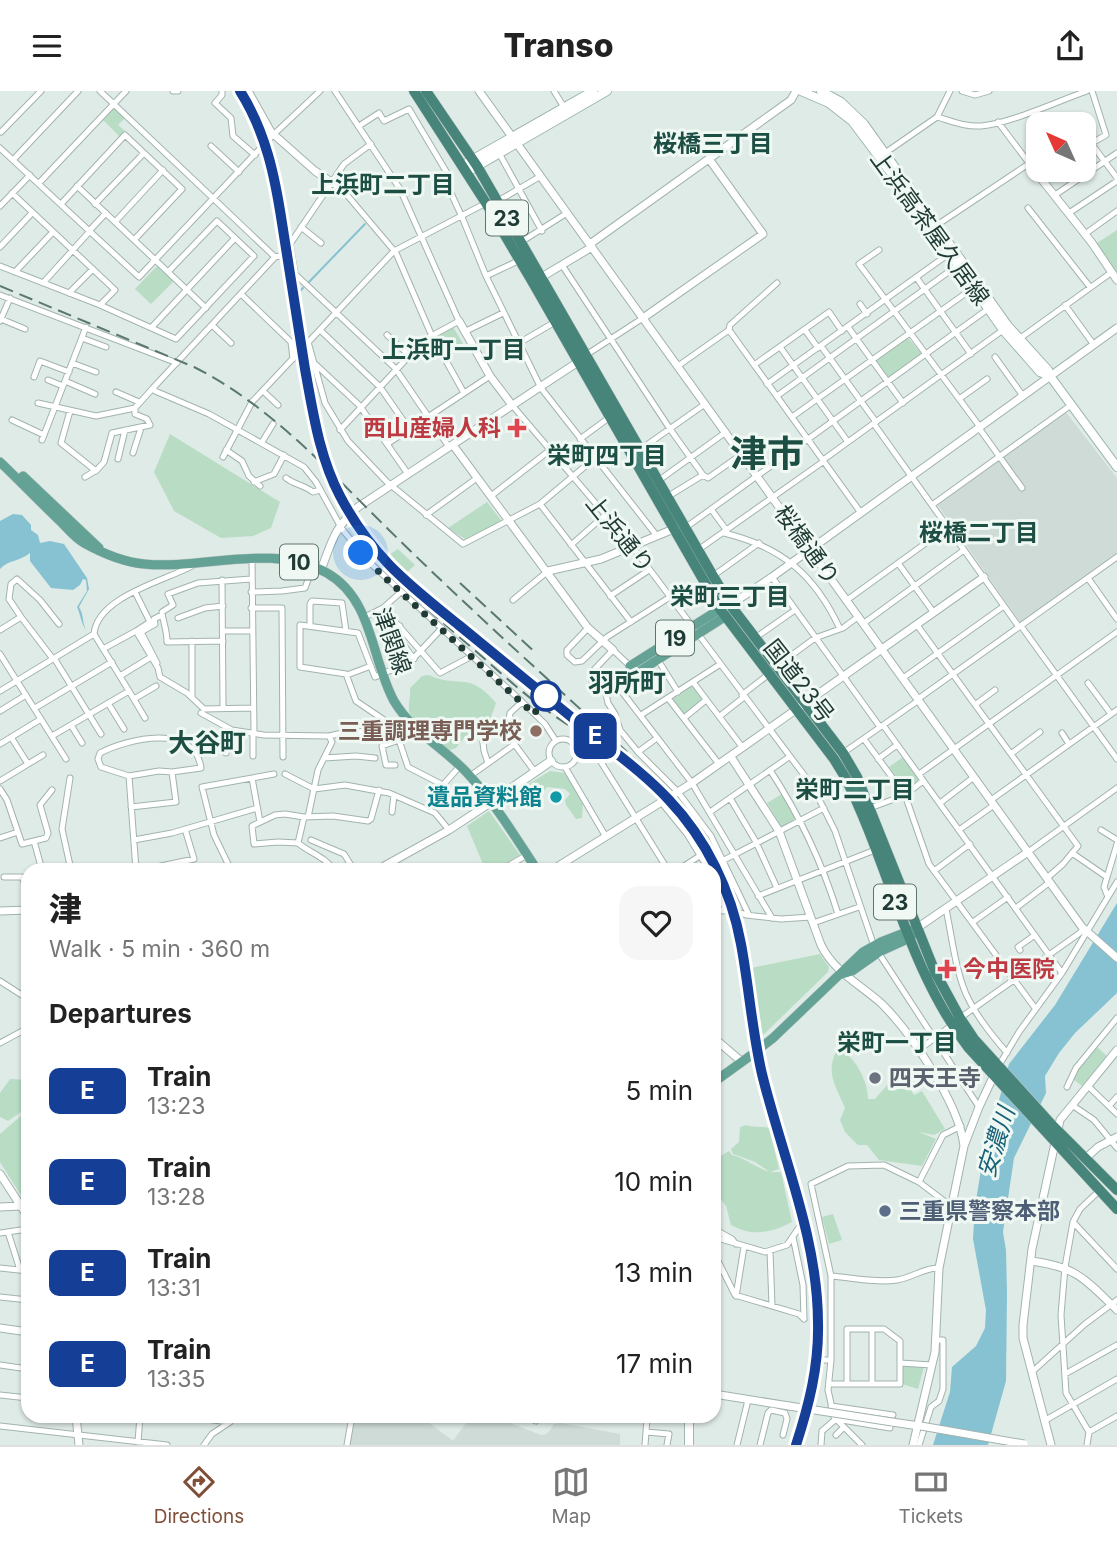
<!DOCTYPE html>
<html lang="en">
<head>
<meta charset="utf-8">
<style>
	:root { --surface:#fff; --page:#f6f6f6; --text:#222; --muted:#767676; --line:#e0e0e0; --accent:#814e38 }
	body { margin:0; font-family:Inter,"Noto Sans JP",sans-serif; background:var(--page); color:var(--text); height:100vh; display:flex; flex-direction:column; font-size:26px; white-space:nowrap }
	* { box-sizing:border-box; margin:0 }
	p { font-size:23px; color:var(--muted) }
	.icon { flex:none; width:38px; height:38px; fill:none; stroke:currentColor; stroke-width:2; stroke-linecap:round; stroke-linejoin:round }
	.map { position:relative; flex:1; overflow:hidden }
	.side { position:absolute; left:21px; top:772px; width:700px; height:560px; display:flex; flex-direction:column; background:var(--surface); border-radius:21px; box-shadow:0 2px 5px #0004 }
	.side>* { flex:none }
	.badge { padding:0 14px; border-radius:10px; font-size:24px; line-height:46px }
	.needle { width:46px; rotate:315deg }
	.controls { position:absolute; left:1026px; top:21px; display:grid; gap:14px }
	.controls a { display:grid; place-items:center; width:70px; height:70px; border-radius:14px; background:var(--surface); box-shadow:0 2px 5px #0004; font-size:35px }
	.you { position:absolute; width:35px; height:35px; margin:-18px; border:5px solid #fff; border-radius:50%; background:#1a73e8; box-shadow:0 0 0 10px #1a73e833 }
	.map>.badge { position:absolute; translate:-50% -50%; box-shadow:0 0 0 4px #fff }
	h2 { padding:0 28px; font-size:26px; line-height:63px }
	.round { display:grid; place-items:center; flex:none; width:74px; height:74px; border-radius:21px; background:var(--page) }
	.head { display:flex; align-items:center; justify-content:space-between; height:119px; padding:0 28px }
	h1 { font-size:33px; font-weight:800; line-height:52px }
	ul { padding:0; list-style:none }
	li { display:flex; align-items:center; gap:21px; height:91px; padding:0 28px }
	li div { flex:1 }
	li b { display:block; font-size:26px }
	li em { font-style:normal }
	li .badge { min-width:77px; font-weight:700; text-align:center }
	header { display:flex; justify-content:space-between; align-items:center; height:91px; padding:0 28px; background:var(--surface); font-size:32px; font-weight:800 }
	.dock { display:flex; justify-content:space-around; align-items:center; height:98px; border-top:2px solid var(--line); background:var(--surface); font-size:19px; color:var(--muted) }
	.dock a { display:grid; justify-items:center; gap:4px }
	.dock .on { color:var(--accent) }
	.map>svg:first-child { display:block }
</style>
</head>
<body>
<header><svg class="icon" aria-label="menu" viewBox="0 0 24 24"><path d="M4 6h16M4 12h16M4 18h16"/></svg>Transo<svg class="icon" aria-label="share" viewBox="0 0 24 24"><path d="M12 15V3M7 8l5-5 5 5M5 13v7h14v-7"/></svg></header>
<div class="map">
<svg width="1117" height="1354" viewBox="0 0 1117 1354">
	<rect width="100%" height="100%" fill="#dfebe6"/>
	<!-- built -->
	<path fill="#cedbd6" d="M1065,320L1117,387V464L1021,532L937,413L1003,367V365Z
		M355,1325H420L453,1350L471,1325H492L541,1344L547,1343L554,1333L561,1332L620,1343V1354H349Z"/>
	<!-- green -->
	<path fill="#b8ddc4" d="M112,18H116L125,27L118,34L125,40L120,46L102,28Z
		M1117,139V184L1097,152Z
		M156,176H159L174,190L151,213L135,198Z
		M453,236L465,256L447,266L435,246Z
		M907,246L921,262L920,265L888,288L875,270Z
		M170,343L280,411L271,437L253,445L221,447L174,420L154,381Z
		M487,411L501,429L500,431L465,448L448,437Z
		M362,430L389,464L398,458L415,474L404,484L387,468L358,432Z
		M429,584C458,598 469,579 496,612L489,632L482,635L475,626L469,629L466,637L477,639L476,645L464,647L456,657L450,659C435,651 414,638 409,620C408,613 411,604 410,597L422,585Z
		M692,595L703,609L686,623L683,622L673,608Z
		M903,666L919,689L906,699L889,676Z
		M550,680L565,682L583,711L582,727L576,728L566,714L565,709L570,703L565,698L547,696L543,701L542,708L534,704L532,711L527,713L526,705L529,701L527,694Z
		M782,703L797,727L782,737L767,712Z
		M489,720L520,764L494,779L485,778L467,735Z
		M820,863L829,876L828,881L761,946L751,877Z
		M1096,955L1107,965L1082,995L1073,988L1076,980Z
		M841,960C857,967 868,992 868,1008H875L896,984L900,988L894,1000L907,993L914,1004L922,1000L945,1038L934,1044L919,1041L936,1048L922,1075L879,1069L867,1054H858L845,1041L840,1029L845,1017C837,997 825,983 836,961Z
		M10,988L28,989V1019H24L8,1030L0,1026V1002Z
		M28,1023V1110L24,1109L0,1071V1043L22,1024Z
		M746,1034C754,1037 760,1035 769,1037L779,1078L770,1081L755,1071L733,1063L731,1058L739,1051L740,1036Z
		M729,1060L732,1064C749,1068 763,1084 781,1081L792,1131C771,1142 752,1146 731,1134L726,1115L714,1100V1069Z
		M833,1123L842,1149L829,1153L822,1126Z
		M905,1274L924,1276L918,1298L902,1293V1277Z"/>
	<!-- water -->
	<path fill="#86c2d2" d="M13,423L22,424L31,434V439L38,444L40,452L50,450L64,453L87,487L89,498L79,516C84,524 82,531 86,539C81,532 81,525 77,516L87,500L86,489L83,488L80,494L73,499L51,497L30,470V462C21,470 8,469 0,478V430Z
		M1117,812V902L1075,942L1059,962L1045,985L1046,1002L1014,1067L1003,1141L1006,1159L1007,1203L1006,1290L988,1354H933L950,1301L952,1276L976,1255L985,1237L986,1219L973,1148L975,1115L983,1067L1009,973L1055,914Z"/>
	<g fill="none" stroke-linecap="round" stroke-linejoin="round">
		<!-- stream -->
		<path stroke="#86c2d2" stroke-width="2" d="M308,192L365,133
			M296,204L303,197"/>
		<!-- minor-tunnel -->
		<path stroke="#b9c8c3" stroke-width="5" stroke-dasharray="5 2.5" stroke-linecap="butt" d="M800,1135L810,1130"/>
		<defs>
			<path id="minor" d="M100,0L275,166
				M173,0H178
				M222,0V4L215,12L231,27L233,45L255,64
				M335,0L400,98L459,230L424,249L340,339
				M554,0L565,18
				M962,0L975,4L989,0
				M937,26C951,30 965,36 981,35C1009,33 1058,10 1087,0
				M998,31L1035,80L1037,79
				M359,35L379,22L384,30L409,18L450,87L446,91L461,124
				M1,41L41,0
				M1091,52L1117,87
				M371,53L344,73L286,159L280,165L275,166L153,297L155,300L209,323L304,376L316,391L342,438L369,471L518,607L545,633L556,650
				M211,55L239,81
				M0,57L139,186L272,45L320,0
				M1083,57L1106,44L1092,0
				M499,62L542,140
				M885,62L937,26L950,0
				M13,69L78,0
				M331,91L347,104L396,162L431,243L464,302
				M39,92L126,0
				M77,95L187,199
				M12,102L115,199L100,214
				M1055,104L1117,62
				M498,110L541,85
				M61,113L125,44L182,98L134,149
				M95,113L144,62
				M0,115L30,84
				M1028,117L1090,196
				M1069,122L1117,90
				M462,126L486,185L541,297L657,445
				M115,131L163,79
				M937,134L1030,72
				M301,136L321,152
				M90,139L106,122
				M1085,143L1117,120
				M521,151L567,122
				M290,153L295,183L395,277L447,353
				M0,156L32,122
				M879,159L859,173L980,336
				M562,174L670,338L703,384L708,387L742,363
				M0,175L100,214L176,248L254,165L217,130L168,181
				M15,181L53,141
				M486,185L520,169
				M916,186L971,263
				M43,192L90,140
				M187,199L206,217
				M69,202L93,178
				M241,203L291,251L293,268
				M0,204L177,272
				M860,213L867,223
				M1065,214L1094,254
				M1,228L25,238
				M0,230L10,207
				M212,234L231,252
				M152,236L235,147
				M848,236L903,312
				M320,239L380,296L409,338
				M729,239L861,422
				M805,239L818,257
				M464,241L503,222
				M387,244L410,265
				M82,247L106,256
				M1019,248L1112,181
				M308,251L325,312L348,350L387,391L463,453L540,413L595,367
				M519,252L555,231
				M821,255L876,331
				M780,256L848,351
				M586,264L643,227
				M995,266L1023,305
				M313,271L359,314L387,353
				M72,272L96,281
				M754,274L829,221L842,240
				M678,275L729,239L730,234L777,192
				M34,286L40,270L69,281
				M48,289L63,295
				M65,290L95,303
				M767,293L950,162
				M263,300L278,314
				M116,301L139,311
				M777,305L958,174
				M959,308L987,288
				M38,312L96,325L135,317
				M512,314L632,455L813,696L835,740L874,855L979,1016
				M70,320L61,352L96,380L104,371L112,342L150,334L147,328L135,323V317L153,297
				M792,326L973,197
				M12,329L44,344
				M874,333L1019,536
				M979,337L1022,397
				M580,348L610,326
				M42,349L86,236
				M262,351L273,333
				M641,358L705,313
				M226,359L242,370L249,385L260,395
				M133,362L141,337
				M223,366L252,311L394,160L486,112
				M118,368L125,339
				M823,369L1003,239
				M408,383L387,353L490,285
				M85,386L95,380
				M286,387C295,394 304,394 313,401L320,399
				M658,390L726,341
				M254,391L274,383L284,364
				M491,405L550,359
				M667,406L703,384
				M540,413L631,531
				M932,414L1071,314
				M711,418L727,440
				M426,424L477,387
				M685,437L988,218
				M724,442C782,456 815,484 840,538
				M571,454L605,424
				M698,459L824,370
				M252,468L254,642
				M898,472L934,522
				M713,485L759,452
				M772,486L880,636
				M1088,487L1117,528
				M222,489L223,617
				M135,501L150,531L136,540L158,577L160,586L187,602L204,618L253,617
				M251,501L282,500L305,497L313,475
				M610,505L649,479
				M513,509L548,480
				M847,509L948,436
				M251,517H282L283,666
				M383,517L440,582L472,565
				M21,526L9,508L11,493L17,488L40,509L59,533
				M365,526L383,517L401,501
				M178,527L205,517L223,515
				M864,532L964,459
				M917,534L1078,755L1063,773L1047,787
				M310,535V513L312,510L342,512L346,540
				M400,535L394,541L414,568
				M1021,535L1117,668
				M588,537L567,559V564L575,571L582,570L607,546L670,506
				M0,539L21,526L53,568
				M223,540H252
				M755,547L795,519
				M223,550L167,551C167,538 163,532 162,521L173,514L168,503L198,492L251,488
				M103,558L136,540
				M613,559L630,575L629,587L605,599L592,590L591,582Z
				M0,563L66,668
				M54,567L101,643
				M658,569L678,601
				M157,572L141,541L155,533L154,528L162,524
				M777,575L815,547L843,537L859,525
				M347,584L371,575
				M120,585L151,566
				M903,587L1004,515
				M693,591L743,657
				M1088,592L1111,623
				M616,593L692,692L772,827
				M605,599L608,612L615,623L620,639L638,661L678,701L711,745L749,824
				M0,600L94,543C97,506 164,490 192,475
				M129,600L145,627
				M742,604L769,583
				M192,606V550
				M668,607L719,673
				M134,608L156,595
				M918,608L1117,466
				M522,611L510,622L507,643L535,681
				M108,612L124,638
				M976,613L995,599
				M35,617L112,571
				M0,620L26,604
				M201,622L232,639L264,644L329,645L347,641L375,640L390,633
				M641,624L719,574
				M720,625L744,606
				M684,627L706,609
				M407,629L396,634L390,633L356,610L346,583L300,576V534L358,542L375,586L410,571L442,537
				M405,632L397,643L408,676L443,694L460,675
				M71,634L82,652
				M883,634L1062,882
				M1062,642L1069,653
				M482,643L484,660L488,672
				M52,645L129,600L94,543
				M11,646L28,673
				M864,648L905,704L929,773L1035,917
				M549 662a14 14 0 1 1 28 0a14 14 0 1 1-28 0Z
				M0,653L41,628
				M576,657L596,663L668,779
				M638,661L657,647
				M226,662V637
				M843,662L919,609
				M1012,662L1040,641
				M253,665V642
				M324,667L356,665L375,667
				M878,668L897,654
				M395,674H386L382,655L399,649
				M565,676L606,746
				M770,679C800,725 822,771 838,823
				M285,683L314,698L345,694L389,702L435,722L449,739
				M919,683L1117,541
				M129,685L136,779
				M470,685L515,653
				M70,687L62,738L71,779
				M252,687L260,731
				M0,690L43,664
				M0,698L7,709L22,753L34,750L42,779
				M730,707L756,751L777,797
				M991,709L1117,619
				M661,711L687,743L709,779
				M940,712L974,686
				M131,716L176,711L172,681L159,680L129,685L101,676L98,668L100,662C127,648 195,631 201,677L172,681
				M870,717L905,704L923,690
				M392,721L394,704
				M710,721L789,666
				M304,726L298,752C310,762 324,765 334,779
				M308,726L318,679L332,651L329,645
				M959,739L994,714
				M1101,739L1117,749
				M0,747L18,741
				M134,749L172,742L257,717
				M311,749L344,763L354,779
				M34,750L46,747L48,742L40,714L52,699
				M298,752L278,751L254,753L252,735L275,724L285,723L304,726L333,725L368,730L371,728L379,699
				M1028,761L1117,697
				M1072,762L1107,786
				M724,769L824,717
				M142,779L194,768L185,738
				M231,779L214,744L202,696L274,683
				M501,779L527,764
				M678,779L701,764
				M934,780L970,753
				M4,786H22L28,800
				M714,789L724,815V820L714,819
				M758,805L875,759
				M1108,806L1104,796L1117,753
				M1016,817L1050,791
				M946,818C952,846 955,877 966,903C976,925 992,944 1007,962
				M741,822L746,824L781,828L811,826
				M973,831L1008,806
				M813,832L859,816
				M1020,859L1018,856L1035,844
				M0,890L28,908
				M960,927L1077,844L1082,840V836
				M0,952L28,937
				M920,958L952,934
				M998,976L1019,941L1062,882L1117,791
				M1088,995L1117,1023
				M1067,996L1076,977L1117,927
				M1072,1014L1094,1029L1117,1057
				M1109,1015L1117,1006
				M919,1091L943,1044L961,1035
				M1073,1131L1117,1178
				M714,1138L732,1148L736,1153
				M8,1141L20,1179
				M0,1142L28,1138
				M714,1146L765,1161L787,1154L800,1135
				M793,1146L803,1194L804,1228
				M770,1160L772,1215
				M714,1162L735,1204L799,1223L804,1228
				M0,1177L28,1180
				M831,1185C853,1187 876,1192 897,1189C912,1187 925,1176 939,1177
				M736,1205L744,1156
				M0,1206L28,1209
				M872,1238V1292
				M824,1269H831L828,1299L834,1326L862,1354
				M831,1269V1185L811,1093L848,1075L884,1074L919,1091L952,1116
				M900,1272L932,1274
				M0,1274L28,1278
				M1032,1281L1085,1233L1117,1209
				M1065,1283L1117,1254
				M829,1293H900V1250L884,1238H847V1293
				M0,1304L28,1307
				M831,1315L893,1324
				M179,1325L230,1331
				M525,1325L536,1330L538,1325
				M582,1325L600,1327L601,1325
				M1044,1330L1117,1288
				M0,1335L167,1354
				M646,1341L647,1328
				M1089,1341L1117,1325
				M836,1344L844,1336
				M138,1351L140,1325
				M204,1354L212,1343L230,1331
				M347,1354L352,1325
				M645,1354L646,1341L669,1343L667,1354
				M737,1354L748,1309
				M760,1354L768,1322L771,1319L785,1322L787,1328L783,1344
				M821,1354L822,1340L836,1328L890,1337
				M919,1354L931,1316L939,1310L943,1298V1249H937
				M1087,1354L1089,1341L1066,1302L1061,1224L1065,1176L1073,1131L1080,1118L1099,1100"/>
			<path id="tertiary" d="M248,0L271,41L315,80L331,91
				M479,0L1082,836L1117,867
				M1035,80L1092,152L1117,189
				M590,153L791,9L796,0
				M540,187L592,156
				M643,227L763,143L709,68
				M459,230L490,285L512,314
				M453,354L588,537L613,559
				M321,479C332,450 334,437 358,416L581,269
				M548,480L601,468L676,437
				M727,516L772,486L1117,237
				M731,666L779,740L821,854C835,882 860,893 882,913C912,943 959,1013 964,1055
				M377,779L449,739L490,712
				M552,779L692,692L984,486
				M0,820L28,819
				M917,837L1028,761
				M714,947L742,971
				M1086,1067L1098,1056L1117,1046
				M0,1083L28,1126
				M0,1116L21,1115
				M1031,1170C1077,1176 1085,1188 1117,1219
				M0,1237L28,1241
				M714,1303L789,1315
				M76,1325L79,1354
				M892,1331L919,1335
				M913,1354L935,1261L939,1177L964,1055L979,1016L994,984
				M1051,1354L1023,1247V1234L1032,1158L1060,1029L1117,959"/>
			<path id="secondary" d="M801,0L829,12L852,30L925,127L1003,239L1040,281L1050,285
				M821,0L841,11L864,33L1008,235L1048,279L1050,285L1117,376
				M468,71L593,0
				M467,81L607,0
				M490,712L551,670
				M689,1354V1325"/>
			<path id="primary" d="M0,371C21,391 40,411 61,431C68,438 75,447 84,452C102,462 123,471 144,473C203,479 272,451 327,482C373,508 371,568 394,610C413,642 445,657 469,684C495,712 516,747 537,779
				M23,385L99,457
				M630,575L720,518
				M629,587L726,525
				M842,883L852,880L879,861L910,847L913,843
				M773,947L863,861L881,851L917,837
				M714,991L750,965"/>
			<path id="trunk" d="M414,0L486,112L532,190L720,518L834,668L845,686C890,775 907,876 968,956L1117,1118
				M426,0L477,75L713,485L731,515L843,662L857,686L935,881L960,927L974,948L1052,1034L1117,1099"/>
		</defs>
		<!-- minor casing -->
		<use href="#minor" stroke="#a2b3ae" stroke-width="7"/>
		<!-- tertiary casing -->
		<use href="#tertiary" stroke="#a2b3ae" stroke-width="9"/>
		<!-- secondary casing -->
		<use href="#secondary" stroke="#9eb7af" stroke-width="10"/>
		<!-- primary casing -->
		<use href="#primary" stroke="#c1c8c7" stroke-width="10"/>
		<!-- trunk casing -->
		<use href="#trunk" stroke="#c1c8c7" stroke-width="11"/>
		<!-- minor -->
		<use href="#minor" stroke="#fff" stroke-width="5"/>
		<!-- tertiary -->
		<use href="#tertiary" stroke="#fff" stroke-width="7"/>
		<!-- secondary -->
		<use href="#secondary" stroke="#fff" stroke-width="8"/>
		<!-- primary -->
		<use href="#primary" stroke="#63a295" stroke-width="9"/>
		<!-- trunk -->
		<use href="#trunk" stroke="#47857a" stroke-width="10"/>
		<!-- rail -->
		<path stroke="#5a7771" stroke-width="2" stroke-dasharray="14 7" stroke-linecap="butt" d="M237,0L264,55L273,90C282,146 289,201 299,256C308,313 314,373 344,424C373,474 421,512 464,550C490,572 515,596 542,616C584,646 628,671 664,708C748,794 734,879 760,984C779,1060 811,1140 815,1218C817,1265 808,1309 793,1354
			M0,195L194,276C271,315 328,379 388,438C470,519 556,595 640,673
			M460,492L537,563
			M481,552L568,623"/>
		<defs>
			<path id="tertiary-bridge" d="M789,1315L892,1331
				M921,1335L1024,1353"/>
			<path id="primary-bridge" d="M750,965L773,947"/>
		</defs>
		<!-- tertiary-bridge casing -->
		<use href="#tertiary-bridge" stroke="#a2b3ae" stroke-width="9" stroke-linecap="butt"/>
		<!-- primary-bridge casing -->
		<use href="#primary-bridge" stroke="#c1c8c7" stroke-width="10" stroke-linecap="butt"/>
		<!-- tertiary-bridge -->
		<use href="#tertiary-bridge" stroke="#fff" stroke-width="7"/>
		<!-- primary-bridge -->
		<use href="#primary-bridge" stroke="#63a295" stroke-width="9"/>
	</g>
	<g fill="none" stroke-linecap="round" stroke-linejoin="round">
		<defs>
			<path id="line" d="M240,0C266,41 275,86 282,132C290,181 297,230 305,278C313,321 319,365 340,405C372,466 408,493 460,535C502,569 544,604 586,638C614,661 644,682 669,709C706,748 731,799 741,853C749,896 752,940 762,983C782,1065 818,1147 818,1232C819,1275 809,1314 796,1354"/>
		</defs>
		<!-- line casing -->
		<use href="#line" stroke="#fff" stroke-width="16"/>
		<!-- line -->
		<use href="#line" stroke="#153f97" stroke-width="10"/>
		<!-- walk -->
		<path stroke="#203b36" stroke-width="7" stroke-dasharray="0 12.6" d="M361,462L382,484L534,623L546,605"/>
	</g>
	<!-- markers -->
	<g fill="#e0444e" stroke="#f0f8f4" stroke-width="2.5">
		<path d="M513.5 326.5h7v7h7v7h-7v7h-7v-7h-7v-7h7z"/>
		<path d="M943.5 867.5h7v7h7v7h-7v7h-7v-7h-7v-7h7z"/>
	</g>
	<circle fill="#fff" stroke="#153f97" stroke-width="3.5" cx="546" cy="605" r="14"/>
	<circle fill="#8d6e63" stroke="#f0f8f4" stroke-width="2.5" cx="536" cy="640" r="7"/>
	<circle fill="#0f9aa8" stroke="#f0f8f4" stroke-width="2.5" cx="556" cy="706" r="7"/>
	<circle fill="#6b7280" stroke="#f0f8f4" stroke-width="2.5" cx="875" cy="987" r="7"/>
	<circle fill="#5c6f8a" stroke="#f0f8f4" stroke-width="2.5" cx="885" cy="1120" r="7"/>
	<g text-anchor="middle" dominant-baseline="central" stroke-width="6" stroke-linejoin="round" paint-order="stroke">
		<!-- shield labels -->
		<g fill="#f0f8f4" stroke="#5e746f" stroke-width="2">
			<rect x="486" y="109.5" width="42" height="35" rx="5"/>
			<rect x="280" y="453.5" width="38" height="35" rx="5"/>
			<rect x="656" y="529.5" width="38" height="35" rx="5"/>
			<rect x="874" y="793.5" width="42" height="35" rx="5"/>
		</g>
		<g font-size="21" font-weight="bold" fill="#203b36">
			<text x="507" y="127">23</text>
			<text x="299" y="471">10</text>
			<text x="675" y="547">19</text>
			<text x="895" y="811">23</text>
		</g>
		<!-- street labels -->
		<g font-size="23" fill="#203b36" stroke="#f0f8f4">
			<text transform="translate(930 137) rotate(54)">上浜高茶屋久居線</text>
			<text transform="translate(620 443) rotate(51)">上浜通り</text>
			<text transform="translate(807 454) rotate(54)">桜橋通り</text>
			<text transform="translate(392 550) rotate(70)">津関線</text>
			<text transform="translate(799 590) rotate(52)">国道23号</text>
		</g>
		<!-- health labels -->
		<g font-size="23" font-weight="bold" fill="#be3a42" stroke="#f0f8f4" text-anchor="end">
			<text x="501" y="337">西山産婦人科</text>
			<text x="963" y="878" text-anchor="start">今中医院</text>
		</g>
		<!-- education labels -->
		<g font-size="23" font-weight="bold" fill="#785e54" stroke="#f0f8f4" text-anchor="end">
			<text x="522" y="640">三重調理専門学校</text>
		</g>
		<!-- culture labels -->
		<g font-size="23" font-weight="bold" fill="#0d838f" stroke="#f0f8f4" text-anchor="end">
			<text x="542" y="706">遺品資料館</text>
		</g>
		<!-- worship labels -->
		<g font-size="23" font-weight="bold" fill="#5b616d" stroke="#f0f8f4" text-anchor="start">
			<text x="889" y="987">四天王寺</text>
		</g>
		<!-- service labels -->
		<g font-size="23" font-weight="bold" fill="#4e5e75" stroke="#f0f8f4" text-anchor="start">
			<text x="899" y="1120">三重県警察本部</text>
		</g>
		<!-- neighbourhood labels -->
		<g font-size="24" font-weight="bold" fill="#1c4e44" stroke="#f0f8f4">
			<text x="713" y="52">桜橋三丁目</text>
			<text x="383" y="93">上浜町二丁目</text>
			<text x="454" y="258">上浜町一丁目</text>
			<text x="607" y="364">栄町四丁目</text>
			<text x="979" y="441">桜橋二丁目</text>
			<text x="730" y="505">栄町三丁目</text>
			<text x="855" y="698">栄町二丁目</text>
			<text x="897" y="951">栄町一丁目</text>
		</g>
		<!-- water labels -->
		<g font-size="24" font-style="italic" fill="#196378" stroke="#f0f8f4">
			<text transform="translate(996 1051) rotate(-73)">安濃川</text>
		</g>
		<!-- quarter labels -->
		<g font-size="26" font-weight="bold" fill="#1c4e44" stroke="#f0f8f4">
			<text x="627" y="591">羽所町</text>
			<text x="207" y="651">大谷町</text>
		</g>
		<!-- town labels -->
		<g font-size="37" font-weight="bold" fill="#1c4e44" stroke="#f0f8f4">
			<text x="767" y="362">津市</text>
		</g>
	</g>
</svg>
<div class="controls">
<a><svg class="needle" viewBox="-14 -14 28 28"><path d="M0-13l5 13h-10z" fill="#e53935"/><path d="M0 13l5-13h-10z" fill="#767676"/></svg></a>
</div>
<div class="you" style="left:361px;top:462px"></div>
<b class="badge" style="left:595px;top:645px;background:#153f97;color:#fff">E</b>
<section class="side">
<div class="head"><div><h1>津</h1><p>Walk · 5 min · 360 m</p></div><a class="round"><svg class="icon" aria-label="heart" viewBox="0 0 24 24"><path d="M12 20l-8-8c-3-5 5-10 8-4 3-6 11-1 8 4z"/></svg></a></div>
<h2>Departures</h2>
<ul>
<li><span class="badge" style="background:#153f97;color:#fff">E</span><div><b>Train</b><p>13:23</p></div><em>5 min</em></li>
<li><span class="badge" style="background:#153f97;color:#fff">E</span><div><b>Train</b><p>13:28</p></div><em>10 min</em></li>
<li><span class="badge" style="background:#153f97;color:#fff">E</span><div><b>Train</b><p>13:31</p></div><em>13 min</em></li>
<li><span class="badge" style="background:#153f97;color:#fff">E</span><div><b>Train</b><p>13:35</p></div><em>17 min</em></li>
</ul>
</section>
</div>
<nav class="dock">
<a class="on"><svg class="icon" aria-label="directions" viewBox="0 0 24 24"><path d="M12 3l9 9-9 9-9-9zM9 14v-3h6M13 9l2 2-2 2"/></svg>Directions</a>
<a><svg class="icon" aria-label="map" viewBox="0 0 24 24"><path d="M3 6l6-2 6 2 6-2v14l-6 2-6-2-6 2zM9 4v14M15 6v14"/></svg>Map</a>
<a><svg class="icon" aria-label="tickets" viewBox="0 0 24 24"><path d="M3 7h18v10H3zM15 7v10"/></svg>Tickets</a>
</nav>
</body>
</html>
